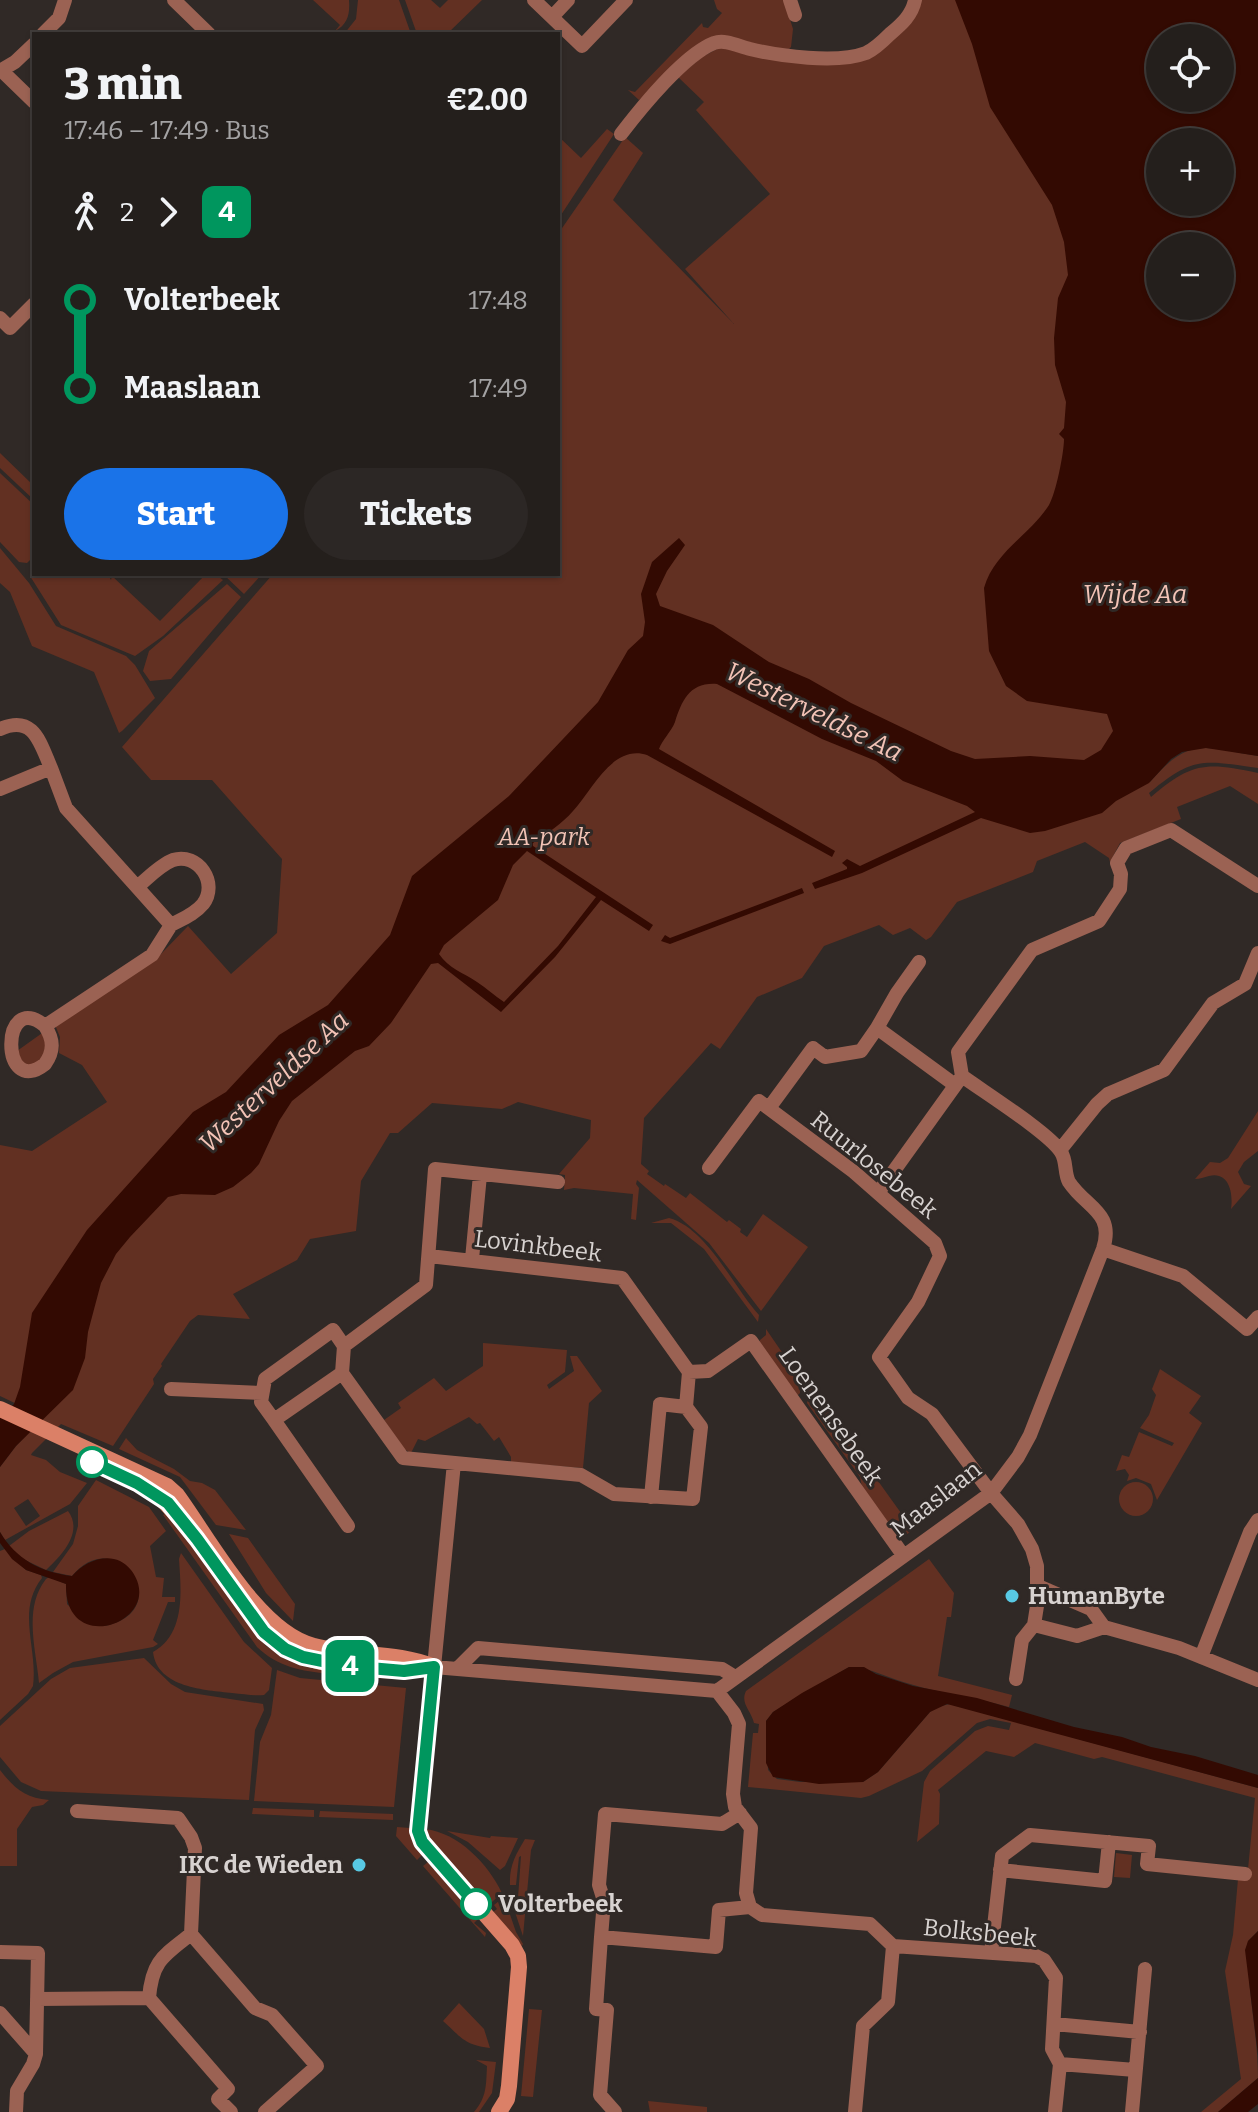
<!DOCTYPE html>
<html lang="en">
<head>
<meta charset="utf-8">
<style>
	:root { --surface:#241f1c; --page:#2c2725; --text:#f1f3f6; --muted:#a3a2a3; --line:#413d3b; --accent:#1a73e8 }
	body { margin:0; font-family:Bitter,serif; background:var(--page); color:var(--text); height:100vh; display:flex; flex-direction:column; font-size:30px; white-space:nowrap }
	* { box-sizing:border-box; margin:0 }
	p { font-size:26px; color:var(--muted) }
	.icon { flex:none; width:44px; height:44px; fill:none; stroke:currentColor; stroke-width:2; stroke-linecap:round; stroke-linejoin:round }
	.map { position:relative; flex:1; overflow:hidden }
	.sheet { position:absolute; left:32px; top:32px; width:528px; height:544px; display:flex; flex-direction:column; background:var(--surface); border-radius:0px; box-shadow:0 2px 6px #0004,0 0 0 2px var(--line) }
	.sheet>* { flex:none }
	.badge { padding:0 16px; border-radius:12px; font-size:28px; line-height:52px }
	.fabs { position:absolute; left:1146px; top:24px; display:grid; gap:16px }
	.fabs a { display:grid; place-items:center; width:88px; height:88px; border-radius:50%; background:var(--surface); box-shadow:0 2px 6px #0004,0 0 0 2px var(--line); font-size:40px }
	.map>.badge { position:absolute; translate:-50% -50%; box-shadow:0 0 0 4px #fff }
	.legs { display:flex; align-items:center; gap:12px; height:88px; padding:0 32px; font-size:26px }
	.legs p { margin-inline-start:auto }
	.summary { display:flex; align-items:center; justify-content:space-between; height:136px; padding:0 32px }
	h1 { font-size:44px; font-weight:800; line-height:60px }
	.action { display:flex; gap:16px; margin-top:auto; padding:16px 32px }
	.action a { flex:1; height:92px; border-radius:48px; background:var(--accent); color:#fff; font-size:32px; font-weight:800; line-height:92px; text-align:center }
	.action a+a { background:var(--page); color:var(--text) }
	ul { padding:0 32px; list-style:none }
	li { display:flex; align-items:center; gap:28px; height:88px; font-size:30px }
	li i { display:grid; place-items:center; width:12px; height:100%; margin:0 10px; background:currentColor }
	li i::after { content:''; width:20px; height:20px; margin:-10px; border:6px solid; border-radius:50%; background:var(--surface) }
	li p { margin-inline-start:auto }
	li:first-child i { background:linear-gradient(#0000 50%,currentColor 0) }
	li:last-child i { background:linear-gradient(currentColor 50%,#0000 0) }
	.map>svg:first-child { display:block }
</style>
</head>
<body>
<div class="map">
<svg width="1258" height="2112" viewBox="0 0 1258 2112">
	<rect width="100%" height="100%" fill="#302926"/>
	<!-- green -->
	<path fill="#623022" fill-rule="evenodd" d="M313,0H349C350,14 348,24 335,31L340,25Z
		M358,0H399L411,34H344L356,19Z
		M405,0H431L440,8L448,0H482L447,34H417Z
		M714,0H784L793,29L791,47L789,49L771,48L724,36L639,100L628,90L635,92L702,23L703,27L708,28L722,13L717,9Z
		M920,0H981L1079,223L1106,711L1150,782C1190,736 1202,747 1258,756V768C1203,760 1193,756 1149,793L1151,797C1192,762 1206,762 1258,773V804L1230,786L1177,807L1181,819L1120,843L1110,862L1109,858L1085,842L1037,861L1033,872L957,902L931,937L926,940L910,928L893,935L879,925L824,946L802,978L757,997L720,1049L711,1043L644,1118L641,1164L649,1171L647,1174L664,1186L665,1184L686,1198L690,1193L727,1222L729,1220L741,1229L740,1232L747,1237L763,1214L808,1247L761,1311L709,1243L637,1180L636,1184L639,1188L636,1220L631,1219L633,1194L574,1188L564,1190L565,1175L559,1174L590,1138L591,1120L518,1102L502,1109L432,1103L398,1133H390L361,1181L356,1231L310,1239L297,1260L233,1294L250,1319L198,1315L190,1321L161,1364L162,1366L153,1379L154,1384L113,1446L61,1424L32,1453L31,1455L46,1460L60,1472L87,1483L70,1504L5,1540L0,1532V1467L16,1446L44,1417L0,1396V1145L32,1151L107,1102L82,1065L59,1053L60,1037L55,1025L160,955L188,926L231,974L277,933L282,859L212,780H151L122,747L273,574H558V234L625,137L643,153L613,200L734,324L685,269L770,194L696,110L704,102L678,77L702,57L721,47L849,63ZM28,1499L40,1516L26,1526L14,1508Z
		M607,129L614,134L559,218L558,136L581,158Z
		M0,453L34,486V500L0,468Z
		M0,473L34,505V556L27,563L19,562L0,542Z
		M0,548L29,583L56,626L126,656L135,665L155,698L122,731L119,733L94,672L32,646L10,592L0,583Z
		M34,562V574H108L111,580L112,576L160,621L206,574H215L223,580L163,636L135,656L61,625L30,576V568Z
		M223,574H262L244,594Z
		M227,584L241,597L171,679L150,681L143,671L149,651Z
		M45,1031V1058L30,1066L10,1056Z
		M1258,1111V1151L1244,1162L1238,1172L1244,1184L1251,1186L1231,1209C1233,1197 1231,1171 1209,1176C1204,1177 1200,1179 1195,1179L1210,1162L1220,1163L1228,1158Z
		M669,1218C707,1228 734,1288 759,1315L758,1322L704,1249L671,1223H651Z
		M766,1329L801,1380L800,1393L796,1397L759,1345L760,1340L766,1335Z
		M483,1343L567,1350L565,1372L547,1385L549,1389L574,1371L570,1356H577L602,1391L589,1403L583,1468L511,1462V1457L499,1437L494,1441L480,1423L477,1424L469,1417L425,1441L418,1439L411,1453L404,1449L384,1420L401,1408L398,1403L434,1378L446,1391L483,1366Z
		M1160,1369L1201,1396L1189,1413L1202,1423L1157,1500L1151,1484L1136,1478L1127,1481L1129,1475L1125,1469L1116,1471L1122,1455L1129,1457L1139,1432L1172,1446L1174,1443L1140,1428L1149,1415L1156,1395L1152,1389Z
		M810,1386L906,1520L920,1522V1525L903,1537L899,1531L895,1533L862,1487L860,1477L807,1403Z
		M126,1438L137,1450L174,1469L190,1481L202,1483L215,1490L246,1530L216,1525L180,1477L119,1449Z
		M96,1480L149,1507L166,1531L150,1546L156,1577L164,1578L162,1597H175V1602H168L153,1640L158,1644L153,1647L73,1662L53,1673L39,1683C36,1649 23,1608 46,1579L49,1577L66,1584L67,1604C82,1619 93,1632 115,1623C172,1602 114,1524 72,1576L53,1572L73,1544L78,1526V1506Z
		M1119 1499a17 17 0 1 1 34 0a17 17 0 1 1-34 0Z
		M68,1511C84,1532 61,1556 46,1570L21,1558L9,1546L29,1531Z
		M166,1513L196,1550L266,1646L284,1657L331,1671L330,1674C301,1671 278,1667 257,1647L163,1515Z
		M229,1534L248,1538L295,1604L293,1621L266,1593Z
		M5,1549L26,1570L41,1575L42,1578C16,1611 38,1648 33,1686L28,1694L0,1720V1551Z
		M181,1553L244,1642L272,1668L269,1690L264,1695C253,1696 244,1694 232,1693C206,1690 157,1688 153,1652C186,1634 181,1590 179,1559Z
		M929,1559L954,1593L951,1617H947L938,1676L1012,1695L1009,1707C976,1698 943,1694 910,1684C890,1679 870,1667 849,1667L773,1712L766,1721L768,1770L777,1779L800,1782H863L878,1772L930,1712L937,1707L950,1704L1258,1788V1931L1248,1941C1246,1987 1258,2032 1258,2078L1218,2112H1201L1241,2079L1225,1971L1233,1935L1238,1879H1247L1255,1798L1102,1757L1094,1759L1035,1743L1014,1757L986,1751L938,1790L940,1794L939,1824L917,1842L924,1782L930,1771L975,1731L988,1726L1009,1730L1011,1723L990,1719L977,1723L922,1771L869,1796L861,1798L748,1787L753,1733H758L759,1724L754,1723C751,1710 740,1704 746,1691Z
		M144,1658L171,1684L185,1692L263,1704L264,1710L255,1730L249,1800L41,1791L21,1782L0,1757V1726L51,1679L70,1668Z
		M277,1670L300,1678L406,1688L394,1807L254,1801L260,1742L271,1715Z
		M0,1770C14,1788 25,1798 49,1800L43,1805L32,1807L17,1829V1866H0Z
		M253,1808L314,1810V1817L252,1814Z
		M320,1811L393,1814V1820L319,1817Z
		M397,1827L410,1828L413,1843L422,1855L417,1860L396,1836Z
		M425,1829C459,1833 488,1864 502,1893L492,1902L484,1893L479,1897L428,1838Z
		M447,1831L490,1838L491,1836L518,1838L505,1866L500,1870L468,1842Z
		M525,1839L535,1840L531,1850L523,1936L514,1909L512,1893H516L517,1912L521,1856L519,1857L516,1885H510C509,1866 516,1854 525,1839Z
		M1116,1853L1132,1855L1130,1878L1114,1877Z
		M428,1862L478,1919L474,1923L486,1933L485,1937L423,1866Z
		M504,1897L516,1932L523,1944L522,1946L493,1912L497,1909L494,1905Z
		M459,2003L484,2029L490,2048C464,2045 461,2037 443,2021Z
		M529,2009L542,2010L533,2097L521,2096Z
		M476,2060L496,2062L492,2093L479,2112H474C487,2097 486,2085 487,2066Z
		M648,2101L707,2107V2112H650Z"/>
	<!-- water -->
	<path fill="#330a02" fill-rule="evenodd" d="M955,0H1258V756L1206,748L1182,752L1171,759L1149,783L1116,801L1102,813L1045,831L1030,833L981,818L862,873L815,889L812,883L847,869V867L842,863L847,859L860,866L975,812L967,806L903,781L876,761L822,739L717,684C690,682 682,700 675,722C671,732 662,740 659,749L835,851L832,857L647,755C612,744 592,791 573,811C562,824 547,833 533,843V846L653,925L649,931L601,900L555,957L501,1012L438,963L431,964L391,1023L369,1046L355,1051L292,1101L279,1121L259,1164L251,1173L233,1187L215,1195L181,1194L168,1197L130,1237L116,1254L101,1283L88,1332L85,1358L73,1390L16,1446L0,1467V1418L14,1404L20,1387L32,1313L87,1230L193,1112L226,1092L279,1035L328,1005L390,935L412,876L509,796L598,702L628,650L643,636L645,622L641,594L652,562L679,538L685,545L667,571L656,594L660,606L713,625L769,662L809,679L851,703L951,751L975,759L1030,756L1084,760L1101,750L1113,731L1107,714L1027,701L1006,686L989,651L984,588C994,552 1030,535 1049,505C1056,493 1064,453 1064,439L1059,434L1064,428L1066,402L1055,365L1054,338L1058,298L1068,275L1064,242L1052,205L990,107L972,44ZM1160,38H1220V98H1160ZM1160,142H1220V202H1160ZM1160,246H1220V306H1160ZM527,851L596,897L558,946L504,1002C495,996 486,988 477,982C464,973 448,968 439,954L444,945L498,900L513,865Z
		M802,888L804,893L670,944L661,941L665,935L670,938Z
		M0,1532C16,1559 40,1572 72,1576C86,1559 115,1549 131,1570C169,1620 64,1660 66,1584L26,1570L12,1559L0,1543Z
		M849,1667H864L876,1674L913,1686L977,1698L1074,1727L1122,1737L1151,1747L1195,1756L1258,1775V1788L947,1704L930,1712L878,1772L863,1782L819,1784L773,1777L766,1763V1721L773,1712L802,1693Z
		M1258,1931V2055L1245,1950L1248,1941Z
		M1258,2078V2104L1248,2112H1218Z"/>
	<g fill="none" stroke-linecap="round" stroke-linejoin="round">
		<!-- street -->
		<path stroke="#9b6253" stroke-width="14" d="M174,0L209,34
			M534,0L582,46L626,0
			M790,0L795,15
			M552,17L568,0
			M43,34L59,18L65,0
			M1,70L34,102
			M0,71L15,62L34,44
			M621,134C641,108 684,55 714,43C725,39 738,46 750,49C779,56 837,64 866,53C875,49 883,41 890,34C902,24 912,15 915,0
			M0,318L10,328L34,304
			M0,729C34,714 40,743 51,768L0,789
			M51,768L66,808L137,887C148,878 160,865 173,860C198,852 219,883 203,904C195,914 182,919 171,925L137,887
			M919,962L897,993L877,1028L955,1085
			M45,1026C0,988 0,1100 45,1064C54,1051 54,1040 45,1026L152,955L171,925
			M769,1108L813,1048L825,1057L861,1051L877,1028
			M1060,1150L1097,1104L1108,1094L1164,1070L1213,1003L1245,984L1258,953
			M709,1168L759,1101L854,1172L935,1243L940,1256L918,1302L879,1357L908,1398L932,1414L991,1493L1018,1524L1032,1549L1037,1566V1606L1034,1625L1022,1640L1016,1679
			M878,1193L962,1076L958,1052L1032,950L1099,921L1120,889L1121,874L1117,863L1126,848L1171,830L1258,886
			M1103,1249L1183,1276L1247,1329L1258,1317
			M429,1256L622,1278L689,1372L686,1407
			M472,1259L480,1175
			M344,1346L426,1285L435,1169L558,1182
			M689,1372L708,1371L751,1341L903,1555
			M342,1373L403,1458L581,1475L614,1494L693,1499L701,1427L686,1407L660,1404L651,1497
			M171,1389L262,1393
			M274,1420L261,1402L265,1379L333,1330L344,1346L342,1373L274,1420L348,1526
			M454,1463L434,1667L717,1691L991,1493L1018,1457L1030,1435L1103,1249C1115,1212 1086,1208 1069,1182C1064,1173 1067,1161 1061,1152C1049,1133 984,1092 962,1076
			M1038,1586L1091,1609L1104,1627L1179,1648L1258,1680
			M1034,1625L1077,1636L1104,1627
			M1201,1657L1250,1532L1258,1520
			M458,1668L478,1648L722,1669L735,1677
			M717,1691L734,1713L739,1724L733,1794L735,1807L751,1828L746,1893L750,1907L762,1915L870,1924L893,1946L888,2002L863,2026L855,2112
			M77,1811L178,1818L191,1837L195,1848L191,1934L255,2008L272,2015L317,2066L265,2112
			M1000,1870L1105,1881L1109,1842
			M601,1937L604,1901L599,1885L605,1814L722,1824L740,1813
			M893,1946L1036,1956L1044,1960L1056,1978L1052,2049L1060,2064L1055,2112
			M0,1952L38,1953L36,2054L33,2064L17,2091L16,2112
			M991,1953L1002,1856L1030,1835L1149,1846L1147,1864L1245,1874
			M149,1998L228,2089L218,2099L231,2112
			M149,1998C152,1961 163,1956 191,1934
			M37,1999L149,1998
			M0,2013L36,2054
			M1054,2024L1140,2032
			M1060,2064L1135,2070
			M615,2112L600,2095L607,2010L596,2009L601,1937L716,1947L719,1910L750,1907
			M1132,2112L1145,1969"/>
		<!-- secondary -->
		<path stroke="#db8067" stroke-width="16" d="M0,1409L167,1486L177,1495C210,1540 259,1633 314,1646C352,1656 399,1652 434,1667
			M128,1479L157,1494L187,1526
			M253,1616C262,1629 273,1643 288,1650C324,1669 394,1675 434,1667
			M434,1667L418,1831L422,1842L512,1945L518,1956L519,1967L509,2086L507,2099L499,2112"/>
	</g>
	<g fill="none" stroke-linecap="round" stroke-linejoin="round">
		<defs>
			<path id="line-1" d="M92,1462L137,1483L168,1503L197,1539L264,1632L285,1649L303,1657L347,1666L404,1671L434,1667L418,1831L422,1842L476,1904"/>
		</defs>
		<!-- line-1 casing -->
		<use href="#line-1" stroke="#fff" stroke-width="18"/>
		<!-- line-1 -->
		<use href="#line-1" stroke="#00965e" stroke-width="12"/>
	</g>
	<!-- markers -->
	<g fill="#fff" stroke="#00965e" stroke-width="4">
		<circle cx="92" cy="1462" r="14"/>
		<circle cx="476" cy="1904" r="14"/>
	</g>
	<g fill="#58c9e4" stroke="#302926" stroke-width="3">
		<circle cx="1012" cy="1596" r="8"/>
		<circle cx="359" cy="1865" r="8"/>
	</g>
	<g text-anchor="middle" dominant-baseline="central" stroke-width="6" stroke-linejoin="round" paint-order="stroke">
		<!-- park labels -->
		<g font-size="24" font-style="italic" fill="#f2c3b5" stroke="#302926">
			<text x="544" y="837">AA-park</text>
		</g>
		<!-- street labels -->
		<g font-size="24" fill="#d7d2d0" stroke="#302926">
			<text transform="translate(874 1165) rotate(39)">Ruurlosebeek</text>
			<text transform="translate(538 1246) rotate(7)">Lovinkbeek</text>
			<text transform="translate(831 1416) rotate(55)">Loenensebeek</text>
			<text transform="translate(936 1499) rotate(-38)">Maaslaan</text>
			<text transform="translate(980 1933) rotate(6)">Bolksbeek</text>
		</g>
		<!-- poi labels -->
		<g font-size="24" font-weight="bold" fill="#d7d2d0" stroke="#302926" text-anchor="start">
			<text x="1028" y="1596">HumanByte</text>
			<text x="343" y="1865" text-anchor="end">IKC de Wieden</text>
		</g>
		<!-- stop labels -->
		<g font-size="24" font-weight="bold" fill="#d7d2d0" stroke="#302926" text-anchor="start">
			<text x="498" y="1904">Volterbeek</text>
		</g>
		<!-- water labels -->
		<g font-size="26" font-style="italic" fill="#f3c3b6" stroke="#302926">
			<text x="1135" y="594">Wijde Aa</text>
			<text transform="translate(814 712) rotate(26)">Westerveldse Aa</text>
			<text transform="translate(274 1082) rotate(-43)">Westerveldse Aa</text>
		</g>
	</g>
</svg>
<div class="fabs">
<a><svg class="icon" aria-label="locate" viewBox="0 0 24 24"><circle cx="12" cy="12" r="6"/><path d="M12 2v4M12 18v4M2 12h4M18 12h4"/></svg></a>
<a>+</a>
<a>−</a>
</div>
<b class="badge" style="left:350px;top:1666px;background:#00965e;color:#fff">4</b>
<section class="sheet">
<div class="summary"><div><h1>3 min</h1><p>17:46 – 17:49 · Bus</p></div><b>€2.00</b></div>
<div class="legs"><svg class="icon" aria-label="walk" viewBox="0 0 24 24"><circle cx="13" cy="4" r="2"/><path d="M13 8l-2 6 4 7M11 14l-3 7M7 12l3-4h3l4 4"/></svg>2<svg class="icon" aria-label="forward" viewBox="0 0 24 24"><path d="M9 5l7 7-7 7"/></svg><b class="badge" style="background:#00965e;color:#fff">4</b></div>
<ul>
<li><i style="color:#00965e"></i><b>Volterbeek</b><p>17:48</p></li>
<li><i style="color:#00965e"></i><b>Maaslaan</b><p>17:49</p></li>
</ul>
<div class="action"><a>Start</a><a>Tickets</a></div>
</section>
</div>
</body>
</html>
